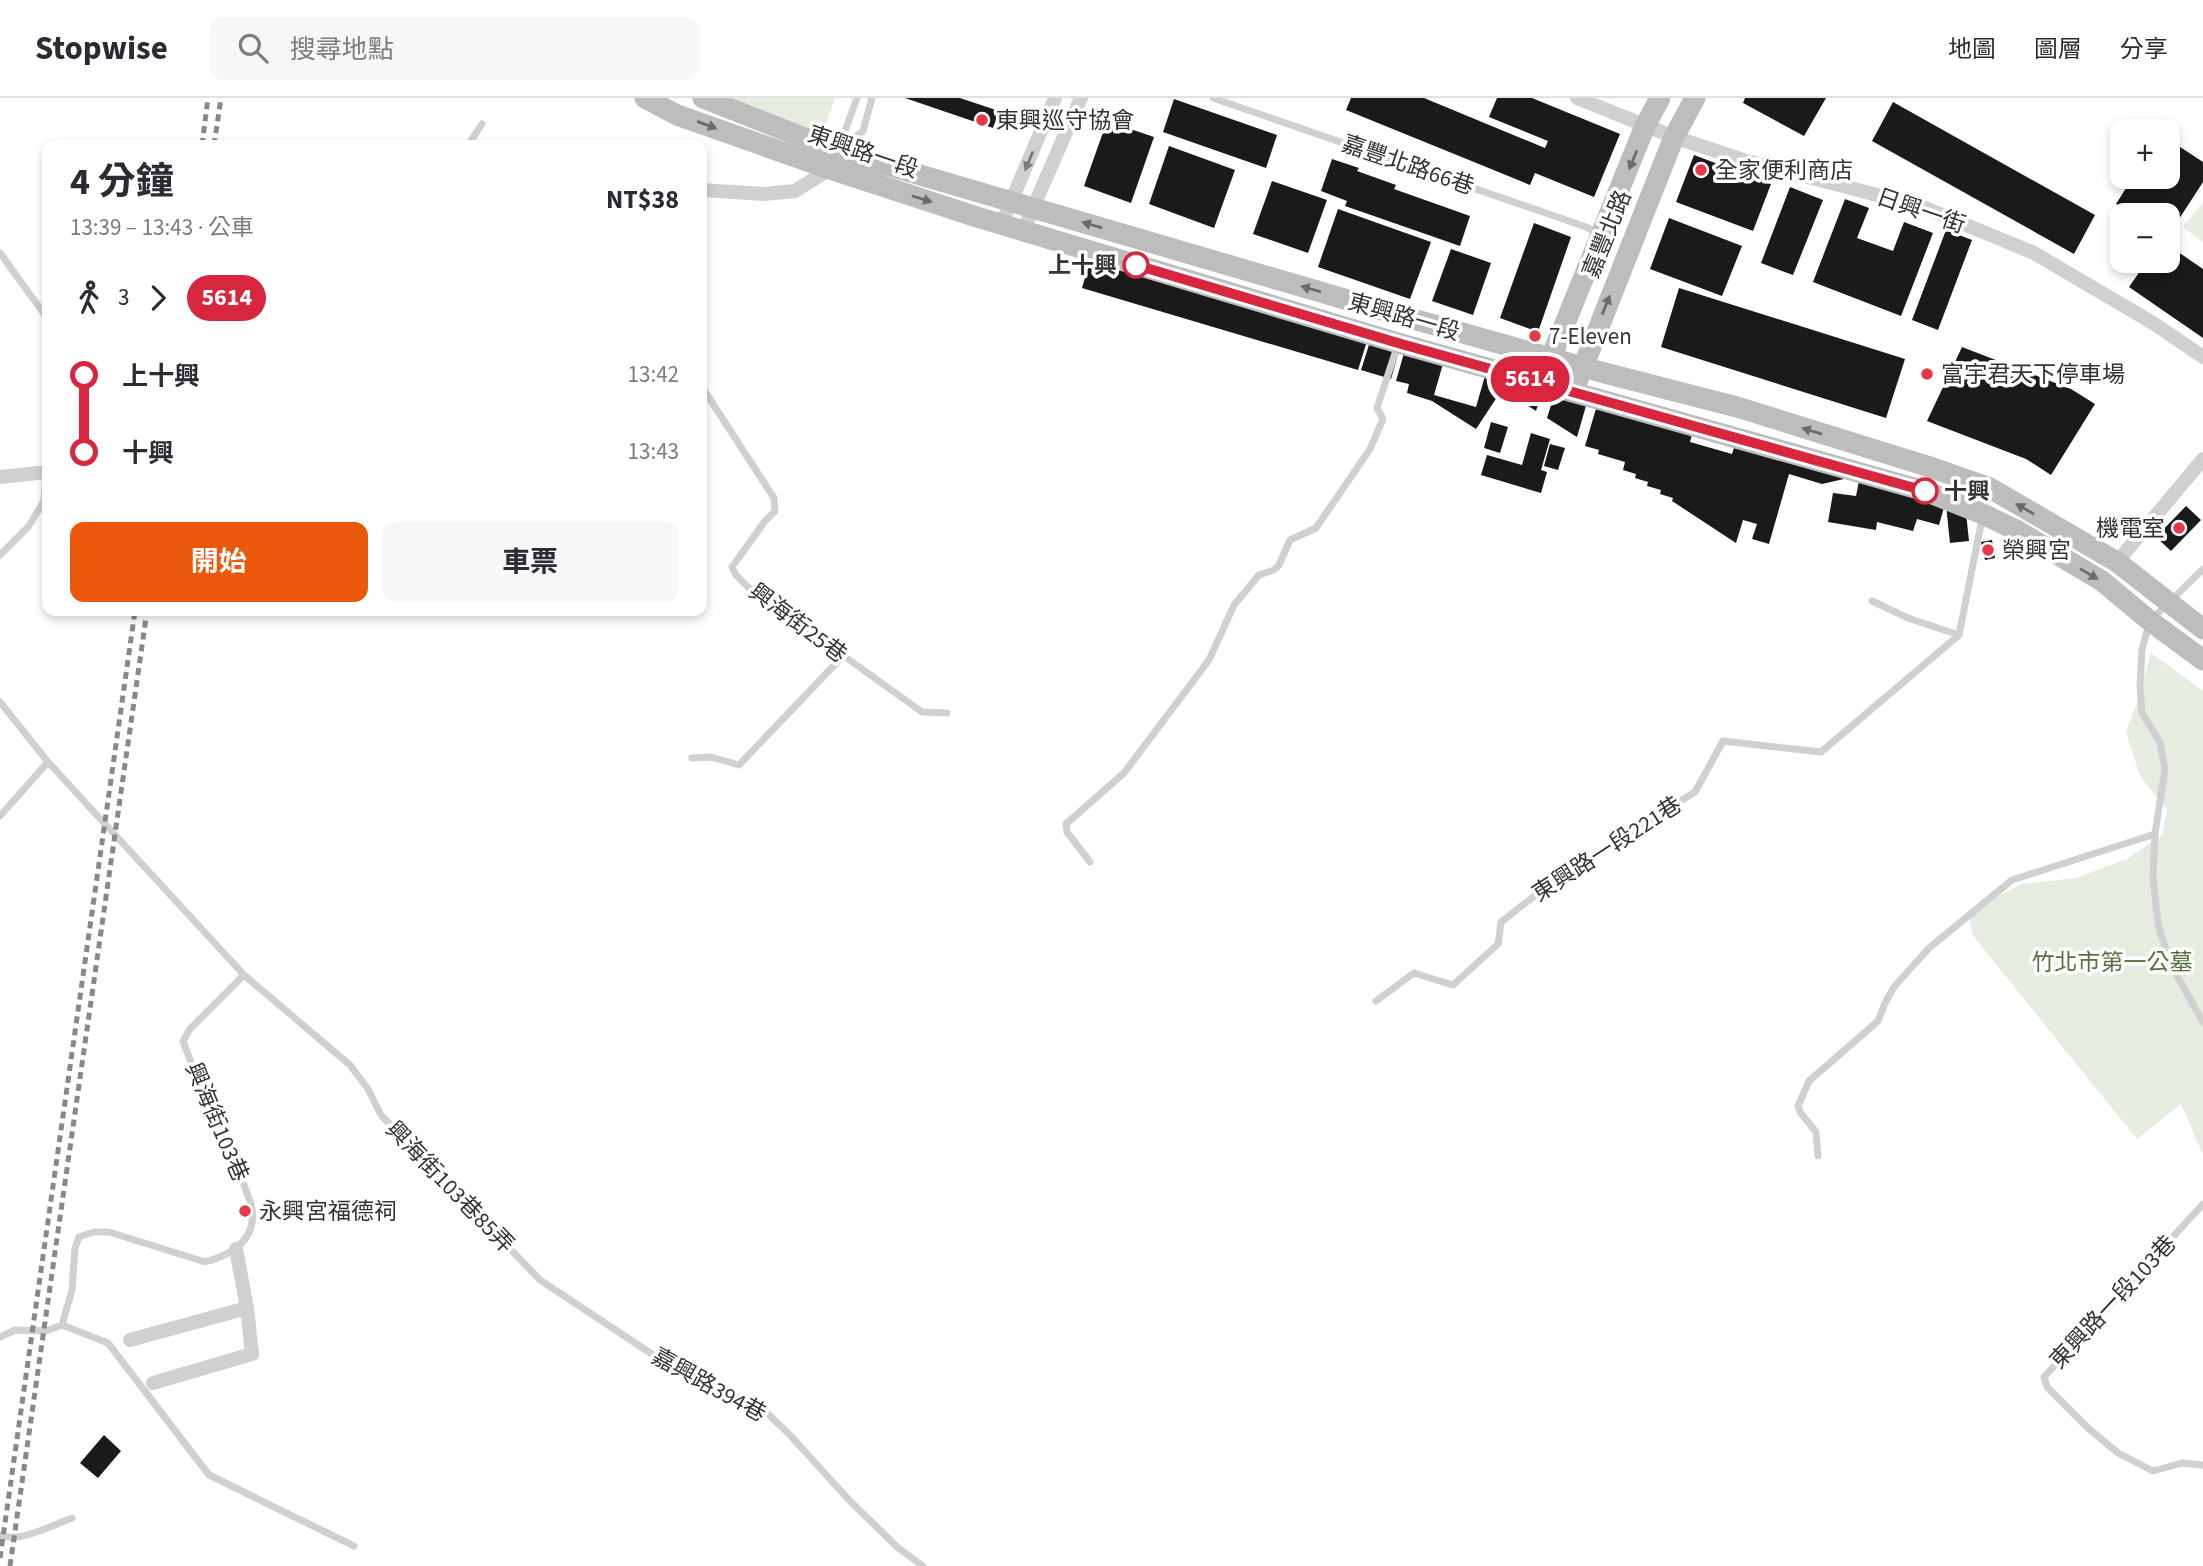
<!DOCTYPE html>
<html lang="zh-TW">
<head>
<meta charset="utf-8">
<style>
	:root { --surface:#fff; --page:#f7f7f7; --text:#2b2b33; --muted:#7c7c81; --line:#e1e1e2; --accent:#ea580c }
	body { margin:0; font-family:"Source Sans 3","Noto Sans TC",sans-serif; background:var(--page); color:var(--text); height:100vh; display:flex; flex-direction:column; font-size:26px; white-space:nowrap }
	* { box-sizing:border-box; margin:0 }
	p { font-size:23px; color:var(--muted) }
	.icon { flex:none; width:38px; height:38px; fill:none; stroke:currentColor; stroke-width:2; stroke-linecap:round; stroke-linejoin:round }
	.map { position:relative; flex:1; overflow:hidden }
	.sheet { position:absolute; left:42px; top:42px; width:665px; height:476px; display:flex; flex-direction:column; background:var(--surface); border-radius:14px; box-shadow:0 4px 10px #0003 }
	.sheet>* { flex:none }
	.badge { padding:0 14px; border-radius:23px; font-size:24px; line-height:46px }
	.fabs { position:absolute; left:2110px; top:21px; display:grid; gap:14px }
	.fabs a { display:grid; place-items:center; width:70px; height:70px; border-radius:14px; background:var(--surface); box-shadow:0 4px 10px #0003; font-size:35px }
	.map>.badge { position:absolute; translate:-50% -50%; box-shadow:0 0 0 4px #fff }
	.legs { display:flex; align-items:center; gap:10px; height:77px; padding:0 28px; font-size:23px }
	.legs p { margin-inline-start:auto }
	.overview { display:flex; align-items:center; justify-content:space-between; height:119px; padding:0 28px }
	h1 { font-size:38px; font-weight:700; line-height:52px }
	.primary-button { display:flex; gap:14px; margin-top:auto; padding:14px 28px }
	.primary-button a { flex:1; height:80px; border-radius:14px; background:var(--accent); color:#fff; font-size:28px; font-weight:700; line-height:80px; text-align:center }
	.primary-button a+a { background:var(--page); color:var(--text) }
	ul { padding:0 28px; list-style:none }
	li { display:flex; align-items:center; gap:24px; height:77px; font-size:26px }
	li i { display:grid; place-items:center; width:10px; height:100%; margin:0 9px; background:currentColor }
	li i::after { content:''; width:18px; height:18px; margin:-9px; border:5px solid; border-radius:50%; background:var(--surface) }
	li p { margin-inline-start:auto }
	li:first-child i { background:linear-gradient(#0000 50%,currentColor 0) }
	li:last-child i { background:linear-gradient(currentColor 50%,#0000 0) }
	header { display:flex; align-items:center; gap:42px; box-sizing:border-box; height:98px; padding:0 35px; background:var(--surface); border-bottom:2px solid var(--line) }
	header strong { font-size:33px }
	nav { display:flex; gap:38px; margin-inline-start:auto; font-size:24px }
	.search { width:490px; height:63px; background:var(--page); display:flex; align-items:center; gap:18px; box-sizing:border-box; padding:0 24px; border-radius:14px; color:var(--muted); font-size:26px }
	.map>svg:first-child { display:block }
</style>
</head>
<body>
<header>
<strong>Stopwise</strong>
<div class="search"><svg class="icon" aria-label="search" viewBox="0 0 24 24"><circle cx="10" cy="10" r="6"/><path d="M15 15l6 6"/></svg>搜尋地點</div>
<nav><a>地圖</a><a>圖層</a><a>分享</a></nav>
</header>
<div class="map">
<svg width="2203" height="1468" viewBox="0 0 2203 1468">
	<rect width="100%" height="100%" fill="#fff"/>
	<!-- green -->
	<path fill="#e6ecdf" d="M731,0H835L820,42Z
		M2203,104V144L2183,129Z
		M2151,555L2203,593V1057L2181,1006L2137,1041L1974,839L1967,814L2022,786L2076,780L2127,761L2162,737L2167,712L2140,678L2126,634L2139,599Z"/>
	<!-- building -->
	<path fill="#1a1a1a" d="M905,0H960L999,13L993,30Z
		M1351,0H1424L1545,50L1548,43L1489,19L1497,0H1532L1620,36L1594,99L1535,75L1530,87L1469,62L1346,12Z
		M1745,0H1826L1804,38L1743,5Z
		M1174,1L1277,37L1266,70L1163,34Z
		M1893,4L2095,117L2074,156L1872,43Z
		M1107,23L1154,39L1131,105L1084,88Z
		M2168,41L2203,64V84L2168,138V117H2133L2116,106L2133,79H2168Z
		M1169,48L1235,72L1214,130L1149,106Z
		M1694,57L1771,86L1753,133L1676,104Z
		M1332,61L1359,70L1357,73L1396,87L1394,91L1470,118L1460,148L1345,108L1347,103L1321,93Z
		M1272,83L1327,102L1308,155L1253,136Z
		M1790,89L1823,102L1793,177L1761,165Z
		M1845,101L1869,110L1857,140L1893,153L1904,124L1933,135L1901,218L1813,184Z
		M1338,111L1431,144L1410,201L1318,169Z
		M1669,120L1742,148L1722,198L1650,171Z
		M1534,125L1571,139L1538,234L1500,220Z
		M1946,132L1972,142L1938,232L1912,222Z
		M2168,147L2203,171V240L2129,189L2147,163H2168Z
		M1094,149L1371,230L1358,272L1082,190Z
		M1451,151L1491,165L1473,217L1432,203Z
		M1679,190L1905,261L1886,320L1661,249Z
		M1374,231L1403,239L1391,281L1361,272Z
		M1408,241L1447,252L1434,297L1476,309L1487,271L1511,278L1476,331L1432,303L1407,295L1409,286L1396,283Z
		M1962,249L2071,291L2095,306L2051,377L2026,361L1927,323Z
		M1522,274L1546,281L1536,313L1514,299Z
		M1558,285L1590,294L1577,339L1547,320Z
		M1600,297L1695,325L1690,344L1732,356L1738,337L1857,378L1822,386L1789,376L1769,446L1752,441L1757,426L1743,422L1736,445L1672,403L1673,400L1660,396L1661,392L1647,388L1648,384L1635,380L1636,376L1623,372L1625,364L1598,356L1599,352L1585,348Z
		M1491,324L1508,329L1500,355L1484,350Z
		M1531,335L1550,341L1541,372L1547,374L1541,395L1481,377L1487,357L1522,367Z
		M1550,346L1565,350L1558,372L1544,368Z
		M1860,378L1947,399L1939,427L1917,421L1913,433L1877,424L1876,432L1828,424L1833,395L1856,398Z
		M1965,405L1969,443L1950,445L1946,407Z
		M2186,408L2201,422L2171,453L2156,439Z
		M1992,442L1995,460L1985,462L1981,444Z
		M104,1337L121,1353L98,1380L80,1365Z"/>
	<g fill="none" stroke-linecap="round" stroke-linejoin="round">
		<!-- lane -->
		<path stroke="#d0d0d0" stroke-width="7" d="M1213,0L1586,129L1598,135
			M468,47L482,26
			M839,49L857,0
			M841,50L863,33L872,0
			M0,155L47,220
			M702,289L774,400L775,413L765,423L732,469L736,477L749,490L922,614L947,615
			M0,457L28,429L44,403L46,375
			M2203,471L2150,523L2142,551L2140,589L2142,615L2160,644L2165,671L2155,736L2153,779L2158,827L2171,867L2203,924
			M1872,503L1908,520L1959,537
			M0,604L48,664L244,877L350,967L368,991L381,1017L540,1182L667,1266L750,1304L765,1313L790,1337L849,1402L897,1449L923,1468
			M692,660L711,659L739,667L842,559
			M0,718L48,664
			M1090,764L1067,734L1066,726L1124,675L1209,562L1234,507L1259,477L1274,472L1279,467L1290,442L1316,430L1370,351L1383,321L1377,310L1398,246
			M1376,903L1414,875L1453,887L1498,846L1501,824L1560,778L1695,694L1723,643L1821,654L1959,537L1983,416L1988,394
			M1818,1058L1816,1034L1800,1014L1798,1008L1809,983L1878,923L1885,905L1894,889L1929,850L2012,782L2155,736
			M2203,1106L2044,1279L2047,1289L2088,1330L2118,1355L2153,1373L2182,1365L2203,1367
			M62,1227L108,1245L209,1377L354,1448
			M0,1239L15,1232L46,1233L62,1227L72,1192L75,1150L79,1139L94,1134H109L205,1164C234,1156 259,1140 251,1106L216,1010L198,983L183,943L190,931L244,877
			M0,1437C18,1446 53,1427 72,1420"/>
		<!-- street -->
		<path stroke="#d0d0d0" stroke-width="14" d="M1577,0L1674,39L1743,62L1923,109L2034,155L2153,225L2203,259
			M702,92L764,96L795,93L830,71L832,67
			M1002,125L1055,0
			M1023,133L1081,0
			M0,379L47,374
			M2117,464L2203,361
			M130,1242L247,1210L236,1151
			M153,1285L252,1256L247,1210"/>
		<!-- secondary -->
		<path stroke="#bdbdbd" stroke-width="21" d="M645,0L677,17L830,71L977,119L1398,245L1925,393L1983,416L2018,433L2102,483L2150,523L2203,562
			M703,0L838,53L1406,219L1597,273L1737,309L1930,369L1990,390L2117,464L2203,531
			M1548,273L1551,260L1645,28L1660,0
			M1578,282L1674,39L1695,0"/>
		<!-- rail -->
		<path stroke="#888" stroke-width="5" stroke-dasharray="7 5" stroke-linecap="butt" d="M202,47L208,0
			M214,47L221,0
			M0,1460L135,513
			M10,1468L147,513"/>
	</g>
	<!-- one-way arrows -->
	<defs><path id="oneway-solid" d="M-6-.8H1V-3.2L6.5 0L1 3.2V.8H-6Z" transform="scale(1.75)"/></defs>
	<g fill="#6a6a6a">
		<use href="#oneway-solid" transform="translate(707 27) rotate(20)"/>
		<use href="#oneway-solid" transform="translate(1633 62) rotate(112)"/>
		<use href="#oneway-solid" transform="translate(922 101) rotate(18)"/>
		<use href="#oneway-solid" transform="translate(1092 127) rotate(-164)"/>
		<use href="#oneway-solid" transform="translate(1311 191) rotate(-164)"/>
		<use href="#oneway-solid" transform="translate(1606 207) rotate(-68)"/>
		<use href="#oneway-solid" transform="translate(1812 333) rotate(-163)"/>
		<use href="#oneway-solid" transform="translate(2025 411) rotate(-150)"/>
		<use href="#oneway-solid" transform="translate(2089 476) rotate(31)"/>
	</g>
	<use fill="#7a7a7a" href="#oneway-solid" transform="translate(1029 63) rotate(112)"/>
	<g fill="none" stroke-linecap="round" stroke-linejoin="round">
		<defs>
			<path id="line-1" d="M1136,167L1398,245L1925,393"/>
		</defs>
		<!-- line-1 casing -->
		<use href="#line-1" stroke="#fff" stroke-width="16"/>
		<!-- line-1 -->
		<use href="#line-1" stroke="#d7263d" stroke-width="10"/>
	</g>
	<!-- markers -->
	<g fill="#e63946" stroke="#fff" stroke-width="2.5">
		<circle cx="982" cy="22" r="7"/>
		<circle cx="1701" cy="72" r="7"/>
		<circle cx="1535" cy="238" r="7"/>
		<circle cx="1927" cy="276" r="7"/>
		<circle cx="2179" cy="430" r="7"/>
		<circle cx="1988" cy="452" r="7"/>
		<circle cx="245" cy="1113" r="7"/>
	</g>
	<g fill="#fff" stroke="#d7263d" stroke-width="3.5">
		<circle cx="1136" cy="167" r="12"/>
		<circle cx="1925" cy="393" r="12"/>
	</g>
	<g text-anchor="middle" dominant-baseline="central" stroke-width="7" stroke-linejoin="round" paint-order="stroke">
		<!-- poi labels -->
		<g font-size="23" fill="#333" stroke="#fff" text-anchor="start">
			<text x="996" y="22">東興巡守協會</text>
			<text x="1715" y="72">全家便利商店</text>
			<text x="1549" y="238">7-Eleven</text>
			<text x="1941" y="276">富宇君天下停車場</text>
			<text x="2165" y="430" text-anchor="end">機電室</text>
			<text x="2002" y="452">榮興宮</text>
			<text x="259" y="1113">永興宮福德祠</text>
		</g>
		<!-- street labels -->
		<g font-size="23" fill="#333" stroke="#fff">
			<text transform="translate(863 54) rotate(19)">東興路一段</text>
			<text transform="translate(1408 67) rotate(19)">嘉豐北路66巷</text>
			<text transform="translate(1921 113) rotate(19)">日興一街</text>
			<text transform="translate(1607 136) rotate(-68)">嘉豐北路</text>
			<text transform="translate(1404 219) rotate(16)">東興路一段</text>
			<text transform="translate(798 525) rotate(37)">興海街25巷</text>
			<text transform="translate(1607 751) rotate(-33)">東興路一段221巷</text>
			<text transform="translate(217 1024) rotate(67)">興海街103巷</text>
			<text transform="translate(450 1089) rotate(46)">興海街103巷85弄</text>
			<text transform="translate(2113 1204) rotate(-47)">東興路一段103巷</text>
			<text transform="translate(709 1287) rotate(29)">嘉興路394巷</text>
		</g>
		<!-- stop labels -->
		<g font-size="23" font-weight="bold" fill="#333" stroke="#fff" text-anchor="end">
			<text x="1117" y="167">上十興</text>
			<text x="1944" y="393" text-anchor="start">十興</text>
		</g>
		<!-- park labels -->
		<g font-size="23" fill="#56703f" stroke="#fff">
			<text x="2112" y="864">竹北市第一公墓</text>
		</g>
	</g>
</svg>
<div class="fabs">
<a>+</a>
<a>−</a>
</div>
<b class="badge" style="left:1530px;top:281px;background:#d7263d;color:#fff">5614</b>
<section class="sheet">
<div class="overview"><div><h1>4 分鐘</h1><p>13:39 – 13:43 · 公車</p></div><b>NT$38</b></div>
<div class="legs"><svg class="icon" aria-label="walk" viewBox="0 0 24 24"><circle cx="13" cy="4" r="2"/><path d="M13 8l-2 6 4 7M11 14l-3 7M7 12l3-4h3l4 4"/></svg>3<svg class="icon" aria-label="forward" viewBox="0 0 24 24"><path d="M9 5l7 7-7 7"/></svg><b class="badge" style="background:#d7263d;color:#fff">5614</b></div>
<ul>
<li><i style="color:#d7263d"></i><b>上十興</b><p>13:42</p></li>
<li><i style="color:#d7263d"></i><b>十興</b><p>13:43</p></li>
</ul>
<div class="primary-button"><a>開始</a><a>車票</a></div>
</section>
</div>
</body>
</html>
